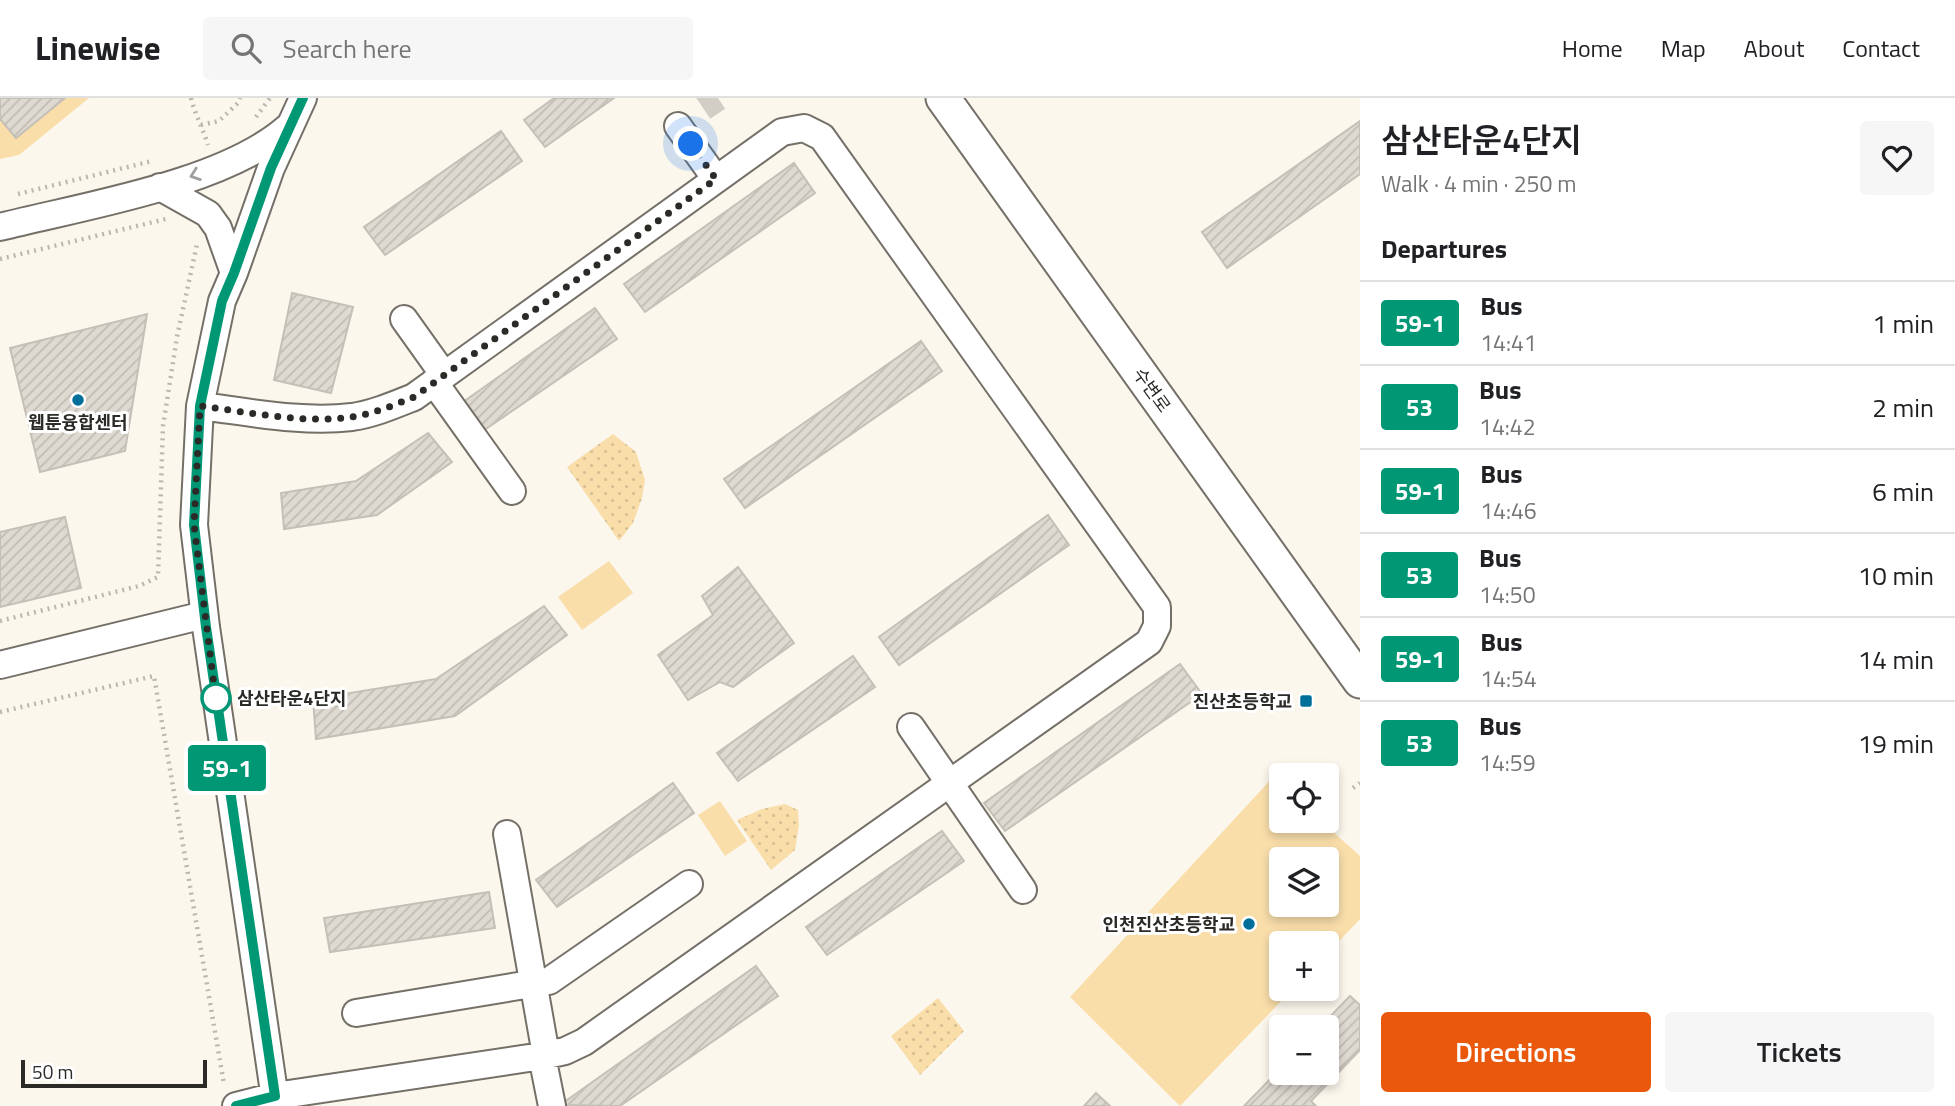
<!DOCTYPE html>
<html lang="en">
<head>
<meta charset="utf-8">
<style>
	:root { --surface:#fff; --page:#f6f6f6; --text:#202124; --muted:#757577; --line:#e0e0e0; --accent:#ea580c }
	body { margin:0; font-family:"Titillium Web","Noto Sans KR",sans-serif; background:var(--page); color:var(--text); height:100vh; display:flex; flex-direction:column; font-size:26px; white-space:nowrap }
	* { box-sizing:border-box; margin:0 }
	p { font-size:23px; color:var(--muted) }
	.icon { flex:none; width:38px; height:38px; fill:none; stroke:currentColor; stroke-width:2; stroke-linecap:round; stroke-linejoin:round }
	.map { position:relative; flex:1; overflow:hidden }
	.details { display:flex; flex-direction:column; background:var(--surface); width:595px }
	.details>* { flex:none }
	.badge { padding:0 14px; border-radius:5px; font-size:24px; line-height:46px }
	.tools { position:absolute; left:1269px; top:665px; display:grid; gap:14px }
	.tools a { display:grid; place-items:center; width:70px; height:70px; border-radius:7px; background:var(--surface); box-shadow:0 4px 10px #0003; font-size:35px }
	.scale { position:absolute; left:21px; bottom:18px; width:186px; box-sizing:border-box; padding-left:7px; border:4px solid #2c2a27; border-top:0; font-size:19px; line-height:24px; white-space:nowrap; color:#2c2a27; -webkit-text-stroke:5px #fff; paint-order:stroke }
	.you { position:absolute; width:35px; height:35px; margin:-18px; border:5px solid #fff; border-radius:50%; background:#1a73e8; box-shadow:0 0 0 10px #1a73e833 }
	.map>.badge { position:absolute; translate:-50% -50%; box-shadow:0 0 0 4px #fff }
	h2 { padding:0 21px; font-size:26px; line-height:63px }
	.round { display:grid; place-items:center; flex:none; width:74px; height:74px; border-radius:7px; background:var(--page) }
	.headline { display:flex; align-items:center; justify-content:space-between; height:119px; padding:0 21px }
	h1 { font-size:33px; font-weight:600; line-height:52px }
	.action { display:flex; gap:14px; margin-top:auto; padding:14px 21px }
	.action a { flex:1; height:80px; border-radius:7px; background:var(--accent); color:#fff; font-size:28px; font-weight:600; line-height:80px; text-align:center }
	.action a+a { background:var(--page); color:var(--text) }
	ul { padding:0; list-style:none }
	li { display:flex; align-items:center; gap:21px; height:84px; padding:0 21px; border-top:2px solid var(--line) }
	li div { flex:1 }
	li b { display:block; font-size:26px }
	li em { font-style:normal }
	li .badge { min-width:77px; font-weight:700; text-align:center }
	header { display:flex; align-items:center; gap:42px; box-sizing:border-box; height:98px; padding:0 35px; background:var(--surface); border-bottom:2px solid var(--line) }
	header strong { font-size:33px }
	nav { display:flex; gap:38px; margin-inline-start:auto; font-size:24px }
	.search { width:490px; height:63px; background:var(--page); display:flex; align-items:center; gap:18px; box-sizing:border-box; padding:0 24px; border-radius:7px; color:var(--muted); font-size:26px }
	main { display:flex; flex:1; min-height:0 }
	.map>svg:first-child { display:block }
</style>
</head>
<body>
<header>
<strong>Linewise</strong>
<div class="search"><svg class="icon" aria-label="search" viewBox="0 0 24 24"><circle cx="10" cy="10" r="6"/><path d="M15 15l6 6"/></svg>Search here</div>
<nav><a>Home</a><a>Map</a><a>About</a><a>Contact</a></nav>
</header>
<main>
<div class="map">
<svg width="1360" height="1008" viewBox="0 0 1360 1008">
	<defs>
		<pattern id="park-dots" width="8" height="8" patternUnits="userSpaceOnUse" patternTransform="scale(1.75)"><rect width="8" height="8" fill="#f9deaa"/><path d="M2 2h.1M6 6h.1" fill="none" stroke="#d6bf92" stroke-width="1.8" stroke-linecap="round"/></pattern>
		<pattern id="building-hatch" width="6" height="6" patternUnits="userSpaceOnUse" patternTransform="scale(1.75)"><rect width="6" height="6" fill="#dfdad1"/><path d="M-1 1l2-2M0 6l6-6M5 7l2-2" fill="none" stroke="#c0bbb3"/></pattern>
	</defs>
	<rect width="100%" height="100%" fill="#fcf7ed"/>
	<!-- park -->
	<path fill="url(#park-dots)" d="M613,336L636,354L645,382L642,400L633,425L619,443L567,369Z
		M785,706L798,712L799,727L795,752L771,772L737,722L762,711Z
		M938,900L964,933L920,977L891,938Z"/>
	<!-- garden -->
	<path fill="#f9deaa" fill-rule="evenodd" d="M0,0H89L19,57L0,61Z
		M609,463L633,495L582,532L558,499Z
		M1274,678L1281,685V723H1321L1360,758V821L1327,856L1326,845H1281V891H1293L1180,1008L1070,899ZM1326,761V807H1281V761Z
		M720,703L747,743L725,758L698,717Z"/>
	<!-- building -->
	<path fill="url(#building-hatch)" stroke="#c5c0b7" stroke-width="2" d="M0,0H65L16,40L0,21Z
		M554,0H614L545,49L524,22Z
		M1360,23V76L1227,170L1202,134Z
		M501,33L522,63L385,157L364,129Z
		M794,65L815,95L645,214L624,186Z
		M292,195L353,209L331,295L274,282Z
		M595,210L617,241L480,335L459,307Z
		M147,216L125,353L40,374L10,250Z
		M921,243L942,273L745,410L724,381Z
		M428,335L452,364L377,417L284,431L281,395L356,383Z
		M1048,417L1069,447L899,567L879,539Z
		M65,419L81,490L0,509V434Z
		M738,469L794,545L733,589L720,584L688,602L658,557L713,517L702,498Z
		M544,508L567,537L455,618L316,641L313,601L436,581Z
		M853,558L875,589L738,683L717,655Z
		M1180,566L1202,596L1005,733L984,705Z
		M673,685L694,715L557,809L536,782Z
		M942,733L964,763L827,857L806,829Z
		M489,794L495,830L330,854L324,820Z
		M756,868L778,898L620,1008L560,1007Z
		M1350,898L1360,907V952L1311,1003L1316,1008H1244L1281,970V975H1326V929H1320Z
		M1096,995L1110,1008H1084Z"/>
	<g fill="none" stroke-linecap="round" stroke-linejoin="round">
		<!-- minor-tunnel -->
		<path stroke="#d2cec5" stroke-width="26" stroke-dasharray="26 13" stroke-linecap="butt" d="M703,10L718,0"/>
		<defs>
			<path id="minor" d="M678,28L716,81
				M160,89L208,116L218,130L234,175
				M0,129C83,108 223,86 287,30
				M404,221L444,277
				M434,284L512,393
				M200,308C250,314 302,325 352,319C373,316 394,307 414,299L782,34L804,30L822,39L1157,509V528L1149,544L584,944L565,953L542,958L275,998L236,1008
				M0,567L204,517
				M911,629L1023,792
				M507,736L546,957
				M356,915L549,883L689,786
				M542,958L552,1008
				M276,1008L206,529L194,427L200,308L222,203L234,175L271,70L303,0"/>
			<path id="major" d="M943,0L1360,583"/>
		</defs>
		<!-- minor casing -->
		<use href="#minor" stroke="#747068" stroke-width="30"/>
		<!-- major casing -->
		<use href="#major" stroke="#747068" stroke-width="37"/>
		<!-- path -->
		<path stroke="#bbb7af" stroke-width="4.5" stroke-dasharray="2 5" stroke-linecap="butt" d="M191,0C195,17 203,30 208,47
			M256,19L270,0
			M201,27L219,23L239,4L240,0
			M18,96L152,63
			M0,161L166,121
			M0,523L139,488L158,479L163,328L177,239L197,146
			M0,614L154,578L224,986
			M1353,690L1360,685"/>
		<!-- minor -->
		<use href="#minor" stroke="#fff" stroke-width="26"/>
		<!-- major -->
		<use href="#major" stroke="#fff" stroke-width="33"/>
	</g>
	<!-- one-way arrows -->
	<defs><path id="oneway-chevron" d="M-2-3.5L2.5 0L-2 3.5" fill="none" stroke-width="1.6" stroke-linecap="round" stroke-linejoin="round" transform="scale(1.75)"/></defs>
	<use stroke="#a09f9e" href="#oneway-chevron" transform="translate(195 77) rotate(161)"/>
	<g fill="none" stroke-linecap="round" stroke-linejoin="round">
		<defs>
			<path id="line" d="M236,1008L275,998L206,529L194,427L200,308L222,203L234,175L271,70L303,0"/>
		</defs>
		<!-- line casing -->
		<use href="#line" stroke="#fff" stroke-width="16"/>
		<!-- line -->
		<use href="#line" stroke="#009775" stroke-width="10"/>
		<!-- walk -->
		<path stroke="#2c2a27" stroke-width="7" stroke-dasharray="0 12.6" d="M216,600V603L194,427L200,308C249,314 303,326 352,319C373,316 394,307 414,299L716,81L691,46"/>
	</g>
	<!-- markers -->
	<g fill="#00709b" stroke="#fff" stroke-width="2.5">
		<circle cx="78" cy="302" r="7"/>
		<rect x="1299" y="596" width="14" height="14" rx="3.5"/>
		<circle cx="1249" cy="826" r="7"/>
	</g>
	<circle fill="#fff" stroke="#009775" stroke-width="3.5" cx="216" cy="600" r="14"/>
	<g text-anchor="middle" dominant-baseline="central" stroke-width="6" stroke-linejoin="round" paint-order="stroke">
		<!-- street labels -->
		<g font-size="18" fill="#2c2a27" stroke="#fff">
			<text transform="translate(1152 292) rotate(54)">수변로</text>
		</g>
		<!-- poi labels -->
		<g font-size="18" font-weight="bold" fill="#2c2a27" stroke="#fff" text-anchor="end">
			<text x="78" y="324" text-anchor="middle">웹툰융합센터</text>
			<text x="1292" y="603">진산초등학교</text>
			<text x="1235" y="826">인천진산초등학교</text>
		</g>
		<!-- stop labels -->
		<g font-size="18" font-weight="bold" fill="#2c2a27" stroke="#fff" text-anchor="start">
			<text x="237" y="600">삼산타운4단지</text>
		</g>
	</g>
</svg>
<div class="tools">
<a><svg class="icon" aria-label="locate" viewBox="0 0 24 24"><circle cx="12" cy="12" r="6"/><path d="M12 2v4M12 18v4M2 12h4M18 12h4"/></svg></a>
<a><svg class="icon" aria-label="layers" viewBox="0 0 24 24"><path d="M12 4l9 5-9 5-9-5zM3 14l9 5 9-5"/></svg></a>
<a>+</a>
<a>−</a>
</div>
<div class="scale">50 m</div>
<div class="you" style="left:691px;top:46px"></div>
<b class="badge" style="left:227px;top:670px;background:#009775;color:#fff">59-1</b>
</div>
<section class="details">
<div class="headline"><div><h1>삼산타운4단지</h1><p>Walk · 4 min · 250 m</p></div><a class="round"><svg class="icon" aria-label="heart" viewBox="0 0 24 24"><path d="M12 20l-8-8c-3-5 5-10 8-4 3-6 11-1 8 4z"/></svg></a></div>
<h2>Departures</h2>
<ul>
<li><span class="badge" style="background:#009775;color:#fff">59-1</span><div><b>Bus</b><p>14:41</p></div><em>1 min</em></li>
<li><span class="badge" style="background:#009775;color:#fff">53</span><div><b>Bus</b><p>14:42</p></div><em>2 min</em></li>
<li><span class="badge" style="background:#009775;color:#fff">59-1</span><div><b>Bus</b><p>14:46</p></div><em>6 min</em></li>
<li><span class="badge" style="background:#009775;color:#fff">53</span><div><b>Bus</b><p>14:50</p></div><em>10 min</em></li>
<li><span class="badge" style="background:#009775;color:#fff">59-1</span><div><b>Bus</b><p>14:54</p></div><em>14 min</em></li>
<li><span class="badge" style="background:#009775;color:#fff">53</span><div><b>Bus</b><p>14:59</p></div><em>19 min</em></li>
</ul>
<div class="action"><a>Directions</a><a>Tickets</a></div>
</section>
</main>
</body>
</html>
